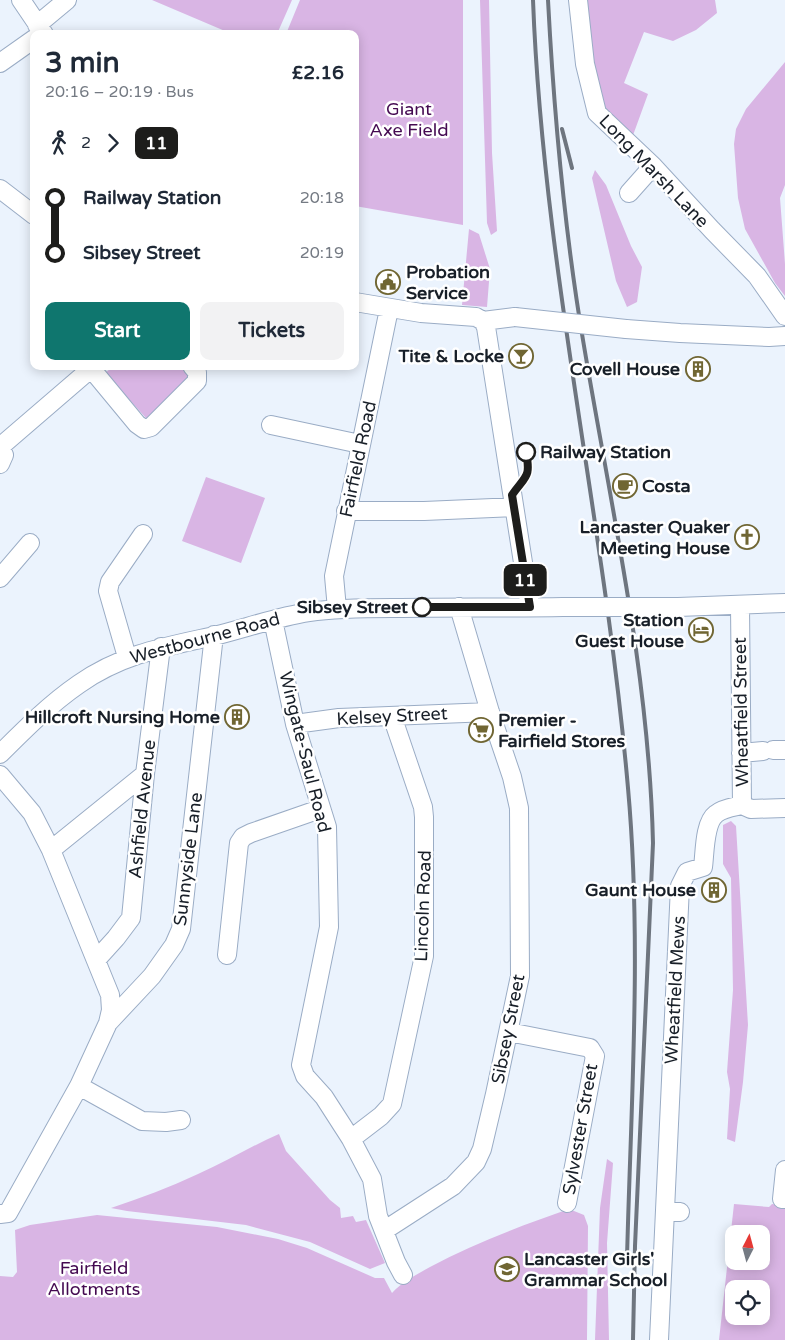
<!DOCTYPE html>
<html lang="en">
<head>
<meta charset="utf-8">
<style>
	:root { --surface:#fff; --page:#f2f2f3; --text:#1f2937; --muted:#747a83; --accent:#0f766e }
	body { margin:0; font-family:"Varela Round",sans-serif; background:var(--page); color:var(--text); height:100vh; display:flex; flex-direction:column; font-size:19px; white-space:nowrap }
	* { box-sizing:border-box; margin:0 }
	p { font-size:16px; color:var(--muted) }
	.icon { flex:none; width:28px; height:28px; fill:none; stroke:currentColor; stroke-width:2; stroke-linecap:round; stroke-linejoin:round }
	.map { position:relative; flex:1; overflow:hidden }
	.side { position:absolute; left:30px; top:30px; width:329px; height:340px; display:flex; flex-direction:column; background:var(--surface); border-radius:10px; box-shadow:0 2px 12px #0003 }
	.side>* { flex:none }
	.badge { padding:0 10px; border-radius:8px; font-size:18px; line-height:32px }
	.needle { width:32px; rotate:6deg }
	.controls { position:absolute; left:725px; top:1225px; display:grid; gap:10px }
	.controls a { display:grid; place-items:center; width:45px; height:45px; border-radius:10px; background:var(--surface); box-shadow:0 2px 12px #0003; font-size:25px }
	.map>.badge { position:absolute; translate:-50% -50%; box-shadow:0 0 0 2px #fff }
	.legs { display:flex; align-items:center; gap:8px; height:55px; padding:0 15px; font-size:16px }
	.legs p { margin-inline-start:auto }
	.overview { display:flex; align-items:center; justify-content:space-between; height:85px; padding:0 15px }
	h1 { font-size:28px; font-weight:700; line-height:38px }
	.primary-button { display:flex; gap:10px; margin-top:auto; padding:10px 15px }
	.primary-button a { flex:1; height:58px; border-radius:10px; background:var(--accent); color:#fff; font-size:20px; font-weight:700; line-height:58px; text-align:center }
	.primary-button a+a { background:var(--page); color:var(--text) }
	ul { padding:0 15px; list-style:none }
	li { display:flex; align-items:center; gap:18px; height:55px; font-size:19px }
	li i { display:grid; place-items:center; width:8px; height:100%; margin:0 6px; background:currentColor }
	li i::after { content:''; width:12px; height:12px; margin:-6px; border:4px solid; border-radius:50%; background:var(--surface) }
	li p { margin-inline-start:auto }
	li:first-child i { background:linear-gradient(#0000 50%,currentColor 0) }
	li:last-child i { background:linear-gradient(currentColor 50%,#0000 0) }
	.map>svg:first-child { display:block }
</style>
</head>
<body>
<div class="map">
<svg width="785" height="1340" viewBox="0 0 785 1340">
	<rect width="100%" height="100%" fill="#ebf3fd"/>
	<!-- green -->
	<path fill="#d9b5e4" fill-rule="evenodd" d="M152,0H292L277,34H232Z
		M300,0H463V225L355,206V34H286Z
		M480,0H489L492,153L497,231L491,235L487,223Z
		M586,0H715L717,13L696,30L673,41L644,32L624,83L648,94L632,138L605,117L597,90Z
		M785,62V185L780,198L785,264V296L775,283L745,229L738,198L734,144L736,129L746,109Z
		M595,170L606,185L631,246L642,267L637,302L627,307L616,281L592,178Z
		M469,229L479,234L490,269L487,307L462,305Z
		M114,366H186L192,380L152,420L146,418L105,373Z
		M206,477L265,498L241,563L182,541Z
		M731,821L736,826L748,1025L743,1082L735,1142L727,1139L730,1089L727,1072L733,990L731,878L723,864V825Z
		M279,1134L286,1151L330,1200L340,1208L341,1218L353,1216L356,1222L366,1220L385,1263L370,1269L310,1242L246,1225L127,1211L111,1208C141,1198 170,1187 198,1174C226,1162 251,1146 279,1134Z
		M607,1159L613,1163L607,1243L609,1340H595L600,1208Z
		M734,1204L769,1207L772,1204L785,1206V1340H719ZM734,1234H761V1261H734ZM734,1289H761V1316H734Z
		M569,1209L584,1215L588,1226L587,1340H0V1276L13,1277L17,1272L15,1230L30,1225L97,1215L217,1227L278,1239L307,1248L375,1278H384L392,1293C403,1281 416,1275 430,1267C474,1243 521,1226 569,1209Z"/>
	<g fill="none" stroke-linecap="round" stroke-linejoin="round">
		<defs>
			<path id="minor" d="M21,0L44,34
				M578,0L585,64L597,113L653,166L712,230L757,276L785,316
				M37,25L67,0
				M0,63L34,39
				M0,189L34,215
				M629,193L653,166
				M355,302L421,313L476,317L483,321L515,317
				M483,321L486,327L530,607
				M626,329L680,333L769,337L785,336
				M89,366L137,424L144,429L151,427L197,381V372L192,366
				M271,425L360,444
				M0,447L94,366
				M0,447L4,455L0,464
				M346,511H424L514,507
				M0,578L30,543
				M740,606L742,805L751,809L785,808
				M678,607L785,603
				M337,609L334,576L389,309
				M273,620L295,724L327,827L329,927L301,1065L305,1076L324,1097L351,1139L372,1179L378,1216L396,1262L403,1275
				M127,657L108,591L110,582L143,534
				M295,724L339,718L490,712
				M773,750H785
				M741,753L763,751
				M0,754C25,729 50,704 79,684C122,654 164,647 214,636C246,628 277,617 309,612C337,608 365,608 393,608C450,607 506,608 563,607
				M0,775L32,813L51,850L110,995L111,1010L108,1023
				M51,850L145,774
				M227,955L239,843L243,837L251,833L320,809
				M97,959L116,938L131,918L145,774L161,647
				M509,1032L590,1048L595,1056L567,1203
				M79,1086L142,1121L166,1122L181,1120
				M351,1139L381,1116L392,1104L424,956V817L423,807L392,716
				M785,1170L782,1199H785
				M665,1211L680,1212
				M0,1214L8,1213L79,1086L108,1023L152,976L174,945L181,929L214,635
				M385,1230L453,1186L476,1162L482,1149L495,1094L520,976L519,808L512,777L490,712L459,607
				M659,1340L680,886L687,872L703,867C705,853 704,823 716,814C723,808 734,807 742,805"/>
		</defs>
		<!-- minor casing -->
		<use href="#minor" stroke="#9aacc5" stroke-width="20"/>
		<!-- minor -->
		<use href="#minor" stroke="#fff" stroke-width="18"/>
		<!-- rail -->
		<path stroke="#6e757f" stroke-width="4" d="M533,0C543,265 605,524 628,788C642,944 631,1101 627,1258
			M548,0C554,114 564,227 583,340C611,508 649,672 653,843L635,1246L633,1340
			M562,129L572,168"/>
		<defs>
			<path id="minor-bridge" d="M515,317L626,329
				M563,607H678"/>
		</defs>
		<!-- minor-bridge casing -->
		<use href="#minor-bridge" stroke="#9aacc5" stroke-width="20" stroke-linecap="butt"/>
		<!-- minor-bridge -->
		<use href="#minor-bridge" stroke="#fff" stroke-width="18"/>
	</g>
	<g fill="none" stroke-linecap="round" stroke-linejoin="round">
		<defs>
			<path id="line-1" d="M422,607H530L512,495C526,475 531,478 526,452"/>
		</defs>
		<!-- line-1 casing -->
		<use href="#line-1" stroke="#fff" stroke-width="11"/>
		<!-- line-1 -->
		<use href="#line-1" stroke="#1d1d1b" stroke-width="8"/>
	</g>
	<!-- icons -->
	<defs>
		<symbol id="civic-ring" viewBox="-11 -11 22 22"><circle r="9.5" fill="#fff" stroke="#706633" stroke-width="1.5"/><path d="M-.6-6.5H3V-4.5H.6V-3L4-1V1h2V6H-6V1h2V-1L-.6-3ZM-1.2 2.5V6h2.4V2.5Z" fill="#706633"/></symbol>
		<symbol id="bar-ring" viewBox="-11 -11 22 22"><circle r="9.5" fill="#fff" stroke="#706633" stroke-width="1.5"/><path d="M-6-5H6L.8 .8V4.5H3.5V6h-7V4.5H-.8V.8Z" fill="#706633"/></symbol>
		<symbol id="building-ring" viewBox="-11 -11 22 22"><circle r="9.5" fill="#fff" stroke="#706633" stroke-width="1.5"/><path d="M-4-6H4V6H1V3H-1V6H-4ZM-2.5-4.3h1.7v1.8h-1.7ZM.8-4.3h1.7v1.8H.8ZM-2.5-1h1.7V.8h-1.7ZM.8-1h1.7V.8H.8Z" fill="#706633"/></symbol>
		<symbol id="cafe-ring" viewBox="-11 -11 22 22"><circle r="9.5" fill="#fff" stroke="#706633" stroke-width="1.5"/><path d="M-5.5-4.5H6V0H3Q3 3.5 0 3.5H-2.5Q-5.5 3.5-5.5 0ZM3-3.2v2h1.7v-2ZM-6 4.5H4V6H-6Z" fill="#706633"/></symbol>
		<symbol id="church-ring" viewBox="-11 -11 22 22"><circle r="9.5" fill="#fff" stroke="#706633" stroke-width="1.5"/><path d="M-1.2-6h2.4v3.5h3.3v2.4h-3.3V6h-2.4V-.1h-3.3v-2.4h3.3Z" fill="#706633"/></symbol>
		<symbol id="hotel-ring" viewBox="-11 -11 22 22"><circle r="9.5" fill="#fff" stroke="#706633" stroke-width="1.5"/><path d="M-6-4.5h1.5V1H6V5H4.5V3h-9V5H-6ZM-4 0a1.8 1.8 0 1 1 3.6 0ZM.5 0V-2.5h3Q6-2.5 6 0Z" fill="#706633"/></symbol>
		<symbol id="supermarket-ring" viewBox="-11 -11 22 22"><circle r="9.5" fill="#fff" stroke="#706633" stroke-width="1.5"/><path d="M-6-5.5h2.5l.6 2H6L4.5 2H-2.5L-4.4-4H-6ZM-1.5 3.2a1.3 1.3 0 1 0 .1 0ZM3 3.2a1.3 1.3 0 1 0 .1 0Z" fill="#706633"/></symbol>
		<symbol id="school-ring" viewBox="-11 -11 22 22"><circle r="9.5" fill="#fff" stroke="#706633" stroke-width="1.5"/><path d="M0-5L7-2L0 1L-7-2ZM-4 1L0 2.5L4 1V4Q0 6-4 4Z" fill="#706633"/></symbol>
	</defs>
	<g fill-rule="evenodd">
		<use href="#civic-ring" x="374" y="268" width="28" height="28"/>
		<use href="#bar-ring" x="507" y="342" width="28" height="28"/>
		<use href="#building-ring" x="684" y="355" width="28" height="28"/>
		<use href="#cafe-ring" x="611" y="472" width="28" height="28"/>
		<use href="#church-ring" x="733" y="523" width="28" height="28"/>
		<use href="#hotel-ring" x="687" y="616" width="28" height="28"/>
		<use href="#building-ring" x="223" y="703" width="28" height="28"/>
		<use href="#supermarket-ring" x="467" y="716" width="28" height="28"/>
		<use href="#building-ring" x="700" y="876" width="28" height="28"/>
		<use href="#school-ring" x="493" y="1255" width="28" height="28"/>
	</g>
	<!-- markers -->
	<g fill="#fff" stroke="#1d1d1b" stroke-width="2.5">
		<circle cx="526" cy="452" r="9"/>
		<circle cx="422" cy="607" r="9"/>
	</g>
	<g text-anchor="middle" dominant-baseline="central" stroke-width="5" stroke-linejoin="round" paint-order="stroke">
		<!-- park labels -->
		<g font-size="18" fill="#440951" stroke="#fff">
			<text x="409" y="109">Giant<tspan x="409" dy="21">Axe Field</tspan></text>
			<text x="94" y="1268">Fairfield<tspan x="94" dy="21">Allotments</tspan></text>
		</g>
		<!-- street labels -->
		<g font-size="18" fill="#181f28" stroke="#fff">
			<text transform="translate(654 171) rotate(46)">Long Marsh Lane</text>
			<text transform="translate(358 459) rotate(-78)">Fairfield Road</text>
			<text transform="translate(205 638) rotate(-15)">Westbourne Road</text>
			<text transform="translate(741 712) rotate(-91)">Wheatfield Street</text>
			<text transform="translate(392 716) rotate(-3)">Kelsey Street</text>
			<text transform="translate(305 752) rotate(76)">Wingate-Saul Road</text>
			<text transform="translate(142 809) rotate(-84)">Ashfield Avenue</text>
			<text transform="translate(188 859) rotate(-83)">Sunnyside Lane</text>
			<text transform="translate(423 906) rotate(-88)">Lincoln Road</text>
			<text transform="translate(675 990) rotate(-87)">Wheatfield Mews</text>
			<text transform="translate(508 1029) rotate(-79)">Sibsey Street</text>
			<text transform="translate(580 1129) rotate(-80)">Sylvester Street</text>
		</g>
		<!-- poi labels -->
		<g font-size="18" font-weight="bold" fill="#181f28" stroke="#fff" text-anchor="end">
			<text x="406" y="272" text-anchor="start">Probation<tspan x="406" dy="21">Service</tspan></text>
			<text x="504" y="356">Tite &amp; Locke</text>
			<text x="680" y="369">Covell House</text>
			<text x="642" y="486" text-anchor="start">Costa</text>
			<text x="730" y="527">Lancaster Quaker<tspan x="730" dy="21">Meeting House</tspan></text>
			<text x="684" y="620">Station<tspan x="684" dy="21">Guest House</tspan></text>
			<text x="220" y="717">Hillcroft Nursing Home</text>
			<text x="498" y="720" text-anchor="start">Premier -<tspan x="498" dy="21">Fairfield Stores</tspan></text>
			<text x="696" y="890">Gaunt House</text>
			<text x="524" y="1259" text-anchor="start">Lancaster Girls'<tspan x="524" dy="21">Grammar School</tspan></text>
		</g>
		<!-- stop labels -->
		<g font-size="18" font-weight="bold" fill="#181f28" stroke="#fff" text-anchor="start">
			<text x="540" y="452">Railway Station</text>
			<text x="408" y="607" text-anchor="end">Sibsey Street</text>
		</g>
	</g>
</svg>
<div class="controls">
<a><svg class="needle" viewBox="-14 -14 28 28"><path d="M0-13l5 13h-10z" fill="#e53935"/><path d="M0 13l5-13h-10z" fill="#747a83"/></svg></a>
<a><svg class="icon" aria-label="locate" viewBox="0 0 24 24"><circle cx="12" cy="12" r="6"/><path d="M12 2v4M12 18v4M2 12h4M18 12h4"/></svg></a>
</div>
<b class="badge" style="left:525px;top:580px;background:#1d1d1b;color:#fff">11</b>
<section class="side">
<div class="overview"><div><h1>3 min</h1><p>20:16 – 20:19 · Bus</p></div><b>£2.16</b></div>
<div class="legs"><svg class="icon" aria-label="walk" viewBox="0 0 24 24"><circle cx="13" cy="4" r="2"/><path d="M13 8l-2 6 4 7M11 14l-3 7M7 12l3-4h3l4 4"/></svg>2<svg class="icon" aria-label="forward" viewBox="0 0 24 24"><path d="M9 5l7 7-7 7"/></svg><b class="badge" style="background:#1d1d1b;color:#fff">11</b></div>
<ul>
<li><i style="color:#1d1d1b"></i><b>Railway Station</b><p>20:18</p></li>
<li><i style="color:#1d1d1b"></i><b>Sibsey Street</b><p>20:19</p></li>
</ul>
<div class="primary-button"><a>Start</a><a>Tickets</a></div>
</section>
</div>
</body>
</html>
